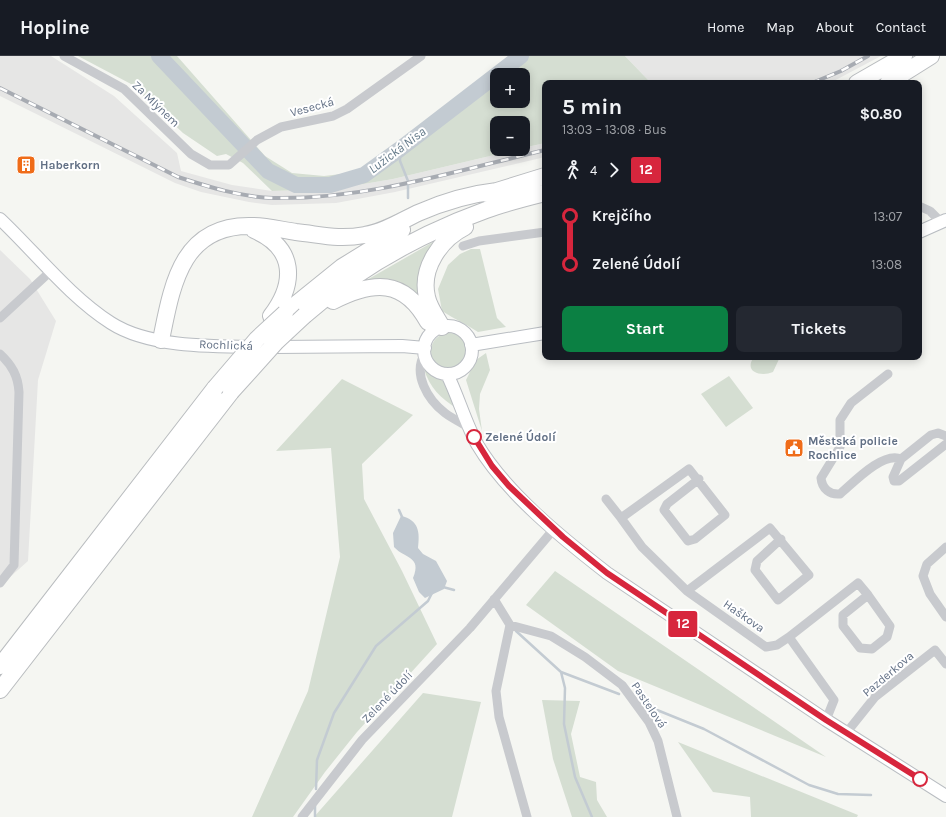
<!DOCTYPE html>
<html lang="en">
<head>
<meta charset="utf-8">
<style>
	:root { --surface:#171b24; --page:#242831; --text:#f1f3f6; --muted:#9ea1a6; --line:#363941; --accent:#0b8043 }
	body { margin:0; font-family:Karla,sans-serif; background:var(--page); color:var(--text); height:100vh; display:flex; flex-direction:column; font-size:15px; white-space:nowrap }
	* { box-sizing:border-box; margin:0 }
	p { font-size:13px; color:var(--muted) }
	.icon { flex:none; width:22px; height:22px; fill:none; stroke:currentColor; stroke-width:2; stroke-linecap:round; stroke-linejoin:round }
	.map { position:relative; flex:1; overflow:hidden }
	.details { position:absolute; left:542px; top:24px; width:380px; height:280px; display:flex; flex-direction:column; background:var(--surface); border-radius:8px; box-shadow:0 2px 10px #0003 }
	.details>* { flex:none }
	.badge { padding:0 8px; border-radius:3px; font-size:14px; line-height:26px }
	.tools { position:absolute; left:490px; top:12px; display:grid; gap:8px }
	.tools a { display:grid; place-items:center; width:40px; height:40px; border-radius:8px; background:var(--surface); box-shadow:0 2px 10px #0003; font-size:20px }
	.map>.badge { position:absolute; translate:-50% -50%; box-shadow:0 0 0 2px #fff }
	.legs { display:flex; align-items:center; gap:6px; height:44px; padding:0 20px; font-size:13px }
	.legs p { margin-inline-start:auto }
	.overview { display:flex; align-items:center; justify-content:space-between; height:68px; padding:0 20px }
	h1 { font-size:22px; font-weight:700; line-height:30px }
	.button { display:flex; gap:8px; margin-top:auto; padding:8px 20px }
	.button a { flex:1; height:46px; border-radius:8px; background:var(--accent); color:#fff; font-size:16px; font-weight:700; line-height:46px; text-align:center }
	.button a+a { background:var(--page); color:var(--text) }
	ul { padding:0 20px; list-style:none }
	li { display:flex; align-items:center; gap:14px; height:48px; font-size:15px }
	li i { display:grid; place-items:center; width:6px; height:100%; margin:0 5px; background:currentColor }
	li i::after { content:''; width:10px; height:10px; margin:-5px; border:3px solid; border-radius:50%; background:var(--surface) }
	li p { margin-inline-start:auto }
	li:first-child i { background:linear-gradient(#0000 50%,currentColor 0) }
	li:last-child i { background:linear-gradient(currentColor 50%,#0000 0) }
	header { display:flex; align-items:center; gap:24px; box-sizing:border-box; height:56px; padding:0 20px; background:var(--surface); border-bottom:1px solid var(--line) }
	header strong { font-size:19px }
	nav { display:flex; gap:22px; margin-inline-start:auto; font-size:14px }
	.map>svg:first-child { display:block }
</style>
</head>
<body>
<header>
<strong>Hopline</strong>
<nav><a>Home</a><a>Map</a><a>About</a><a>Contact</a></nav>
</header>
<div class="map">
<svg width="946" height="761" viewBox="0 0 946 761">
	<rect width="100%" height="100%" fill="#f5f6f2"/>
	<!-- built -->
	<path fill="#e6e6e5" d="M0,0H51L114,40L177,97L181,115L232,129L272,135L334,133L393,123L545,87V101L395,136L336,147L272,149L249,146L201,136L175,127L0,40Z
		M625,0H881L830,27H651Z
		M0,194L30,223L56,265L38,324L28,505L0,530Z"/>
	<!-- green -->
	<path fill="#d5ded2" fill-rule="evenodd" d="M78,0H177L265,100L292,117L324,120L358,116L511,0H625L651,27H545V87L523,92V67H497V93H519L393,123L334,133L272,135L243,107L226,98L217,100L183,77L131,28ZM497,19H523V45H497Z
		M433,186C421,205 415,216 419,239L407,233L365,225Z
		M471,193H480L497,262L506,271L478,276C466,268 454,263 442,255L438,233L448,209L460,198Z
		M431 295a18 18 0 1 1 36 0a18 18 0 1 1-36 0Z
		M486,297L490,314L480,338L479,353L482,375L466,324L476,304Z
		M754,301H780L773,316C761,321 743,316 754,301Z
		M424,313C429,318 434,319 440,323C450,329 454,343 458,353C440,342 430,332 424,313Z
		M729,320L753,352L726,371L701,338Z
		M342,323L413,359L362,408L364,443L402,515L437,588L357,676L325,716L293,761H252L308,635L340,501L331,392L276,395Z
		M555,515L826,701L618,615L526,549Z
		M423,637L481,646L452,761H314Z
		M542,644L580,645L571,678L580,721L596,726L597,744L607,761H572L553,703Z
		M678,686L858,759L857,761H751L750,741L713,736Z"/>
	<!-- water -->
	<path fill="#c3cbd2" d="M401,460C419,464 420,476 418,492L423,498L436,505L447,525L444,533L425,542L419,536L413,522C422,500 405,503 394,491L393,477Z"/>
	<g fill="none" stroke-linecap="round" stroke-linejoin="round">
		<!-- stream -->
		<path stroke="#c3cbd2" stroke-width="2.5" d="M400,93V105L408,125
			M408,142V128
			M399,454L403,463
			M443,531L454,534
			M516,575L561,616L565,632L564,668L575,721L592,761
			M561,616L619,638
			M657,654L704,673L809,729L838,738L871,739
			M316,733L317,704L334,657L376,590L428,545L432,537
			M315,761V750"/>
		<!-- river -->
		<path stroke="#c3cbd2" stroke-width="16" d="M159,0L268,115L296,129H330L364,119L400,93L521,0"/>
		<defs>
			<path id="secondary" d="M0,163C36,197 69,240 111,267C153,294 225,290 274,291C317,291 359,290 402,290L425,292
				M919,176L946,164
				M424 294a24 24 0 1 1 48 0a24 24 0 1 1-48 0Z
				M471,289L545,277
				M447,318C458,340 465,366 477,388C506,437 562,482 607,517L826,664L946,740"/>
			<path id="highway" d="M857,27L904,0
				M888,27L931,0
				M487,138L545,120
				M254,174C296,192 296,227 271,260
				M333,245C373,225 404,222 428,266
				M285,257L342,211L402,174
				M305,259C357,213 420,178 486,154C505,147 525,142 545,137
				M442,271C437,262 429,251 427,241C420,212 441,183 465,171
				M161,284C172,230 181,168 252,170C266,170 282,174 296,176C323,179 338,184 365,179C384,176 401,165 418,157C443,146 470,138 497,135
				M0,610L215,332
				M0,634L231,336"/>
		</defs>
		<!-- secondary casing -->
		<use href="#secondary" stroke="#b9bdc2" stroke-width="14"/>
		<!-- highway casing -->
		<use href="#highway" stroke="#b9bcbf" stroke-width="18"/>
		<!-- street -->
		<path stroke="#c8cace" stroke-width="9" d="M64,0L124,33L191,98L210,109H229L257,84L281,71L333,60L347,53L421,0
			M919,150L930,155L941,166
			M463,190L479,185L545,176
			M0,262L52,214
			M425,297C412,318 428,344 445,357C453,363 462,367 470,372
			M0,298C12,309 18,320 19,336L14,509L0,527
			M888,318L851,347L840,364V391L821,422C822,433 830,439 840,438C853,427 883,395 901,403
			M946,380L938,377L931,379L901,403L893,421L894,425H899L946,388
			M699,423L667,448L664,454L688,485L695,483L725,459L689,413L621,462L642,491L687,535L766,591L777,589L789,581L834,644L826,664
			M606,443L621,462
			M946,491L927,508L923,520L930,538L946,561
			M687,535L770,472L809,519L778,544L755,514L757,505L781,483
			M494,543L510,569L496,635L499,661L527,761
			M510,569L551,580L585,601L622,629L649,666L658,685L677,761
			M789,581L858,527L868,539L843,559V570L860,592L872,593L887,581L890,570L868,539
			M847,676L875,641L935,594L946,608
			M302,761L362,684L470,572L554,473"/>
		<!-- secondary -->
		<use href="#secondary" stroke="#fff" stroke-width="12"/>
		<!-- highway -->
		<use href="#highway" stroke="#fff" stroke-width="16"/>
		<defs>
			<path id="rail" d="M812,27L841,15L868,0
				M0,32L178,121C209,131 241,141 273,142C365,144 456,115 545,94"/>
		</defs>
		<!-- rail casing -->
		<use href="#rail" stroke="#a7abb2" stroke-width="4"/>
		<!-- rail -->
		<use href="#rail" stroke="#fff" stroke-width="2.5" stroke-dasharray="8" stroke-linecap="butt"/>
		<defs>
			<path id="highway-bridge" d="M215,332L257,283L285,257
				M231,336L276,286L305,259"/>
		</defs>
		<!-- highway-bridge casing -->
		<use href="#highway-bridge" stroke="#b9bcbf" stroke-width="18" stroke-linecap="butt"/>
		<!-- highway-bridge -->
		<use href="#highway-bridge" stroke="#fff" stroke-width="16"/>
	</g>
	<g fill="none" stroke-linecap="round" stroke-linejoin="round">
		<defs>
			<path id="line-1" d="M474,381L492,410L509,430L563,481L607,517L826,664L920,723"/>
		</defs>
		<!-- line-1 casing -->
		<use href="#line-1" stroke="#fff" stroke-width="9"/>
		<!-- line-1 -->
		<use href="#line-1" stroke="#d7263d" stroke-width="6"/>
	</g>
	<!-- icons -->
	<defs>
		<symbol id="building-square" viewBox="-11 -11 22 22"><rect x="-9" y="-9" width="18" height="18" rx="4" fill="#ef6c19" stroke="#fff"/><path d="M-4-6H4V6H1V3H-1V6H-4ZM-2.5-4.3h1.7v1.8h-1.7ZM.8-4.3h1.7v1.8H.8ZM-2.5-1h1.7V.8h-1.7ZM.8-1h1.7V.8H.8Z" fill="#fff"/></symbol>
		<symbol id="civic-square" viewBox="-11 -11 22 22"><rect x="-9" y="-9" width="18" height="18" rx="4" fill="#ef6c19" stroke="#fff"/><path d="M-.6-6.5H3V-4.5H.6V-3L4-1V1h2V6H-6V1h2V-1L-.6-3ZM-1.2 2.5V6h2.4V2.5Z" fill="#fff"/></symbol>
	</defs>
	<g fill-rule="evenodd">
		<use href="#building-square" x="15" y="98" width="22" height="22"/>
		<use href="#civic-square" x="783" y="381" width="22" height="22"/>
	</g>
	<!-- markers -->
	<g fill="#fff" stroke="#d7263d" stroke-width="2">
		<circle cx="474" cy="381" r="7"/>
		<circle cx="920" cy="723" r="7"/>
	</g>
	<g text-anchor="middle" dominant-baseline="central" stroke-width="4" stroke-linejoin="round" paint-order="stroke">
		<!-- street labels -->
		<g font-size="12" fill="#627085" stroke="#fff">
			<text transform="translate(156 48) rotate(44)">Za Mlýnem</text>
			<text transform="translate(312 51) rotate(-15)">Vesecká</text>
			<text transform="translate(226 289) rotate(2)">Rochlická</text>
			<text transform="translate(744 560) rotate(35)">Haškova</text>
			<text transform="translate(888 618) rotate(-40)">Pazderkova</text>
			<text transform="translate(387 641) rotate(-46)">Zelené údolí</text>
			<text transform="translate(649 649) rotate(56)">Pastelová</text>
		</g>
		<!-- poi labels -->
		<g font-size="12" font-weight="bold" fill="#627085" stroke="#fff" text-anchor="start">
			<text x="40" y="109">Haberkorn</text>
			<text x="808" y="385">Městská policie<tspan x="808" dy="14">Rochlice</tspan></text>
		</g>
		<!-- stop labels -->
		<g font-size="12" font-weight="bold" fill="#627085" stroke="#fff" text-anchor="start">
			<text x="485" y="381">Zelené Údolí</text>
		</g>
		<!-- water labels -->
		<g font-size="13" font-style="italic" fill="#637989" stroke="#fff">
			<text transform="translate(397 94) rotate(-37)">Lužická Nisa</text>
		</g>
	</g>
</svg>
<div class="tools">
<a>+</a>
<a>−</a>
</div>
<b class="badge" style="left:683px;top:568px;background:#d7263d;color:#fff">12</b>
<section class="details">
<div class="overview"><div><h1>5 min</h1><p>13:03 – 13:08 · Bus</p></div><b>$0.80</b></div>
<div class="legs"><svg class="icon" aria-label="walk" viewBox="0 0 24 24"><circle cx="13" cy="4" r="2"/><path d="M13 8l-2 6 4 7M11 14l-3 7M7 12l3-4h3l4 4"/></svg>4<svg class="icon" aria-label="forward" viewBox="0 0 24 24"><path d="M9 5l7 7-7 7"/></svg><b class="badge" style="background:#d7263d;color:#fff">12</b></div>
<ul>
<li><i style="color:#d7263d"></i><b>Krejčího</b><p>13:07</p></li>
<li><i style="color:#d7263d"></i><b>Zelené Údolí</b><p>13:08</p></li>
</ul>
<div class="button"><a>Start</a><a>Tickets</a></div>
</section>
</div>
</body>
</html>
